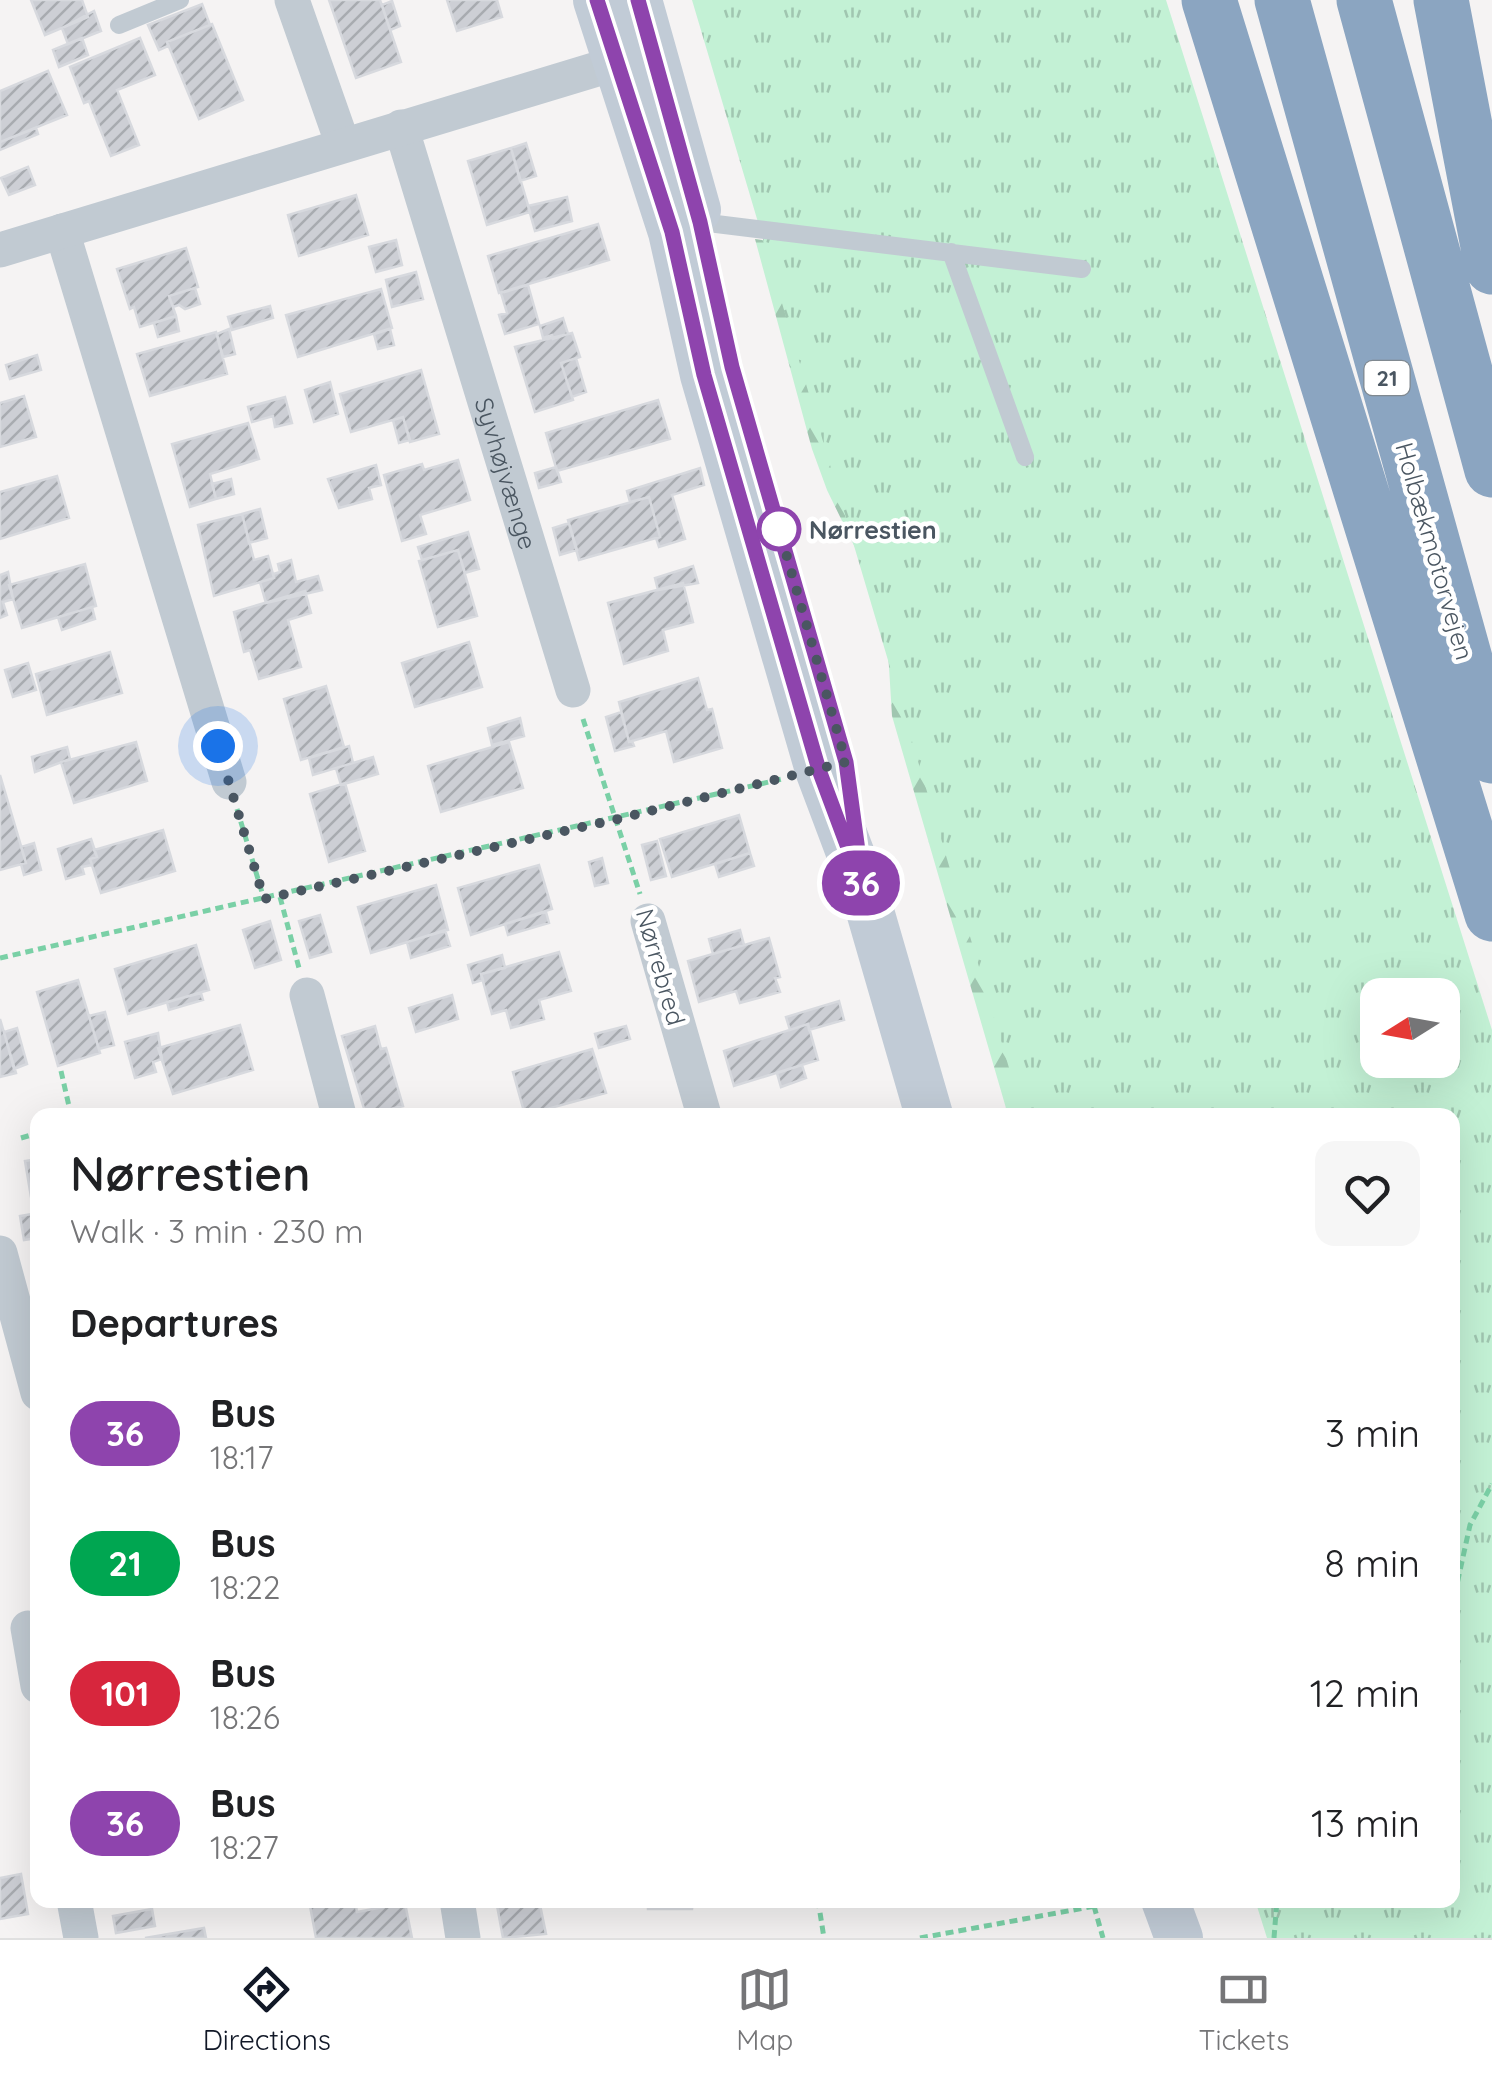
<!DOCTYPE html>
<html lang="en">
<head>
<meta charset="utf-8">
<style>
	:root { --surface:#fff; --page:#f6f6f6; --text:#202124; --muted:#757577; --line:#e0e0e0; --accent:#111827 }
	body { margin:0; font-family:Quicksand,sans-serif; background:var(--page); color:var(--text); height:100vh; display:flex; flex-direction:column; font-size:38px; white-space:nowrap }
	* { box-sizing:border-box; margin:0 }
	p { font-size:32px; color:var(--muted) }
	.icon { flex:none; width:55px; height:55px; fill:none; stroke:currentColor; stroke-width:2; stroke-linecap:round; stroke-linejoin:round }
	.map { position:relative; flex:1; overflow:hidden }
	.details { position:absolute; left:30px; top:1108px; width:1430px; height:800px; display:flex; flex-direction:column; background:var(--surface); border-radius:20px; box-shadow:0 10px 40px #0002 }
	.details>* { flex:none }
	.badge { padding:0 20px; border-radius:32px; font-size:35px; line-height:65px }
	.needle { width:65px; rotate:259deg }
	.tools { position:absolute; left:1360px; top:978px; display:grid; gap:20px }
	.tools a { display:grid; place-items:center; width:100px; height:100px; border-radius:20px; background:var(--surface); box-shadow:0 10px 40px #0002; font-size:50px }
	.you { position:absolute; width:50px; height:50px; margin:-25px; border:8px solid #fff; border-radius:50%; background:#1a73e8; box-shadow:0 0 0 15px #1a73e833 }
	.map>.badge { position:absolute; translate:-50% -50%; box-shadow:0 0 0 5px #fff }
	h2 { padding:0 40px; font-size:38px; line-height:90px }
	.round { display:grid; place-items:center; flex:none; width:105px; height:105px; border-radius:20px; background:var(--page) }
	.overview { display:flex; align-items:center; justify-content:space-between; height:170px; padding:0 40px }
	h1 { font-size:48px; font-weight:600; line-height:75px }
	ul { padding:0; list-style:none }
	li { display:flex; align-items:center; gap:30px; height:130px; padding:0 40px }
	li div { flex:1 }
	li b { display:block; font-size:38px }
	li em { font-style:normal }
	li .badge { min-width:110px; font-weight:700; text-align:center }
	.menu { display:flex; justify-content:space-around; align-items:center; height:140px; border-top:2px solid var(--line); background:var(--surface); font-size:28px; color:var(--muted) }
	.menu a { display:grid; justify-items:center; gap:5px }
	.menu .selected { color:var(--accent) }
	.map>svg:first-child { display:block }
</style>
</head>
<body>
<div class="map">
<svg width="1492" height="1938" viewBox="0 0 1492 1938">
	<defs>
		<pattern id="forest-firs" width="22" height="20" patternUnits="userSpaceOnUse" patternTransform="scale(2.5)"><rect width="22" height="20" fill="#c3f1d5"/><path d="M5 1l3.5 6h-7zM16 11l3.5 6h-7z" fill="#a0c6b0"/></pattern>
		<pattern id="park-tufts" width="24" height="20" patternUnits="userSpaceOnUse" patternTransform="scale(2.5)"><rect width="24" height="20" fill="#c3f1d5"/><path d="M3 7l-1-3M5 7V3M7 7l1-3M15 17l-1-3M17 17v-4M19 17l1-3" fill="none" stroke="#a0c6b0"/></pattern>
		<pattern id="building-hatch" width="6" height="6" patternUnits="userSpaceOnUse" patternTransform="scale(2.5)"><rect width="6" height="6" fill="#cdcfd5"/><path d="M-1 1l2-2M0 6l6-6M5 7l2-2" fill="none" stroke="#a8abb0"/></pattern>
	</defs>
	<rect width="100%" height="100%" fill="#f5f3f3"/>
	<!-- forest -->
	<path fill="url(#forest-firs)" d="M755,239L771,241L1033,1115H1008L892,716L888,651L863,564L827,490L812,449Z"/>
	<!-- park -->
	<path fill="url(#park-tufts)" fill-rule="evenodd" d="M692,0H1166L1492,1030V1938H1267L1255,1900H1452V1115H1023ZM1378,995H1442V1060H1378Z"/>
	<!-- building -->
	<path fill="url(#building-hatch)" stroke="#d7d9de" stroke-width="2.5" d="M31,0H82L88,17L45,35Z
		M329,0H380L401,62L356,78Z
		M447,0H497L502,17L457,31Z
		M392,1L400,26L390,30L382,5Z
		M202,4L210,25L167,42L168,46L159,50L148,25Z
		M94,11L101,31L68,44L62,28Z
		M212,24L243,100L199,119L167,42Z
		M82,38L88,55L59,67L53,50Z
		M140,38L155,75L117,90L139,145L111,156L89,101L84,103L70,67Z
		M48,71L67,115L0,142V91Z
		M36,128L38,134L0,150V142Z
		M526,143L536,176L520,181L511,148Z
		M511,148L530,212L487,225L468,161Z
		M28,167L35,185L9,195L1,178Z
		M356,195L368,235L299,256L288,215Z
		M567,197L572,221L535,231L528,206Z
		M598,224L609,260L499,293L488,256Z
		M396,240L402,265L376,272L369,247Z
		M186,248L198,287L169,296L176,316L140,327L134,307L130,309L117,269Z
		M416,272L423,299L392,307L386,280Z
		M528,285L539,324L505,334L499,315L507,313L501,293Z
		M195,288L200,304L185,309L179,305L173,307L169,296Z
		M381,289L392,328L298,357L286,315Z
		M270,306L273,318L232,330L228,317Z
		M176,316L179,331L158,337L154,323Z
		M563,318L568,334L553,339L552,335L543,338L540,326Z
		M229,329L235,354L223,357L217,334Z
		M390,329L394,345L378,349L374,334Z
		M216,332L227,374L150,396L137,354Z
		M572,333L580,357L561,363L573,400L535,412L515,347Z
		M37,355L41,370L10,379L6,365Z
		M576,358L586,392L572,397L561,363Z
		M421,370L439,434L410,442L403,417L351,432L340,394Z
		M330,382L338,414L314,422L305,390Z
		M24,396L36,437L0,447V403Z
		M285,397L292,423L275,427L273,416L252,422L248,407Z
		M658,400L670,439L557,471L546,433Z
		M403,417L410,440L399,443L393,420Z
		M248,423L259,459L210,474L216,499L190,507L172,444Z
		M458,460L470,500L420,515L426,534L402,541L384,475L422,464L424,470Z
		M376,465L381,485L369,488L372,499L339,508L328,479Z
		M556,467L561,482L539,488L535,473Z
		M700,468L704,485L672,495L685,539L659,547L656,538L660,537L649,497L630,502L627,491Z
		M57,476L69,518L0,539V492Z
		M231,479L234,494L216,499L212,484Z
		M649,497L660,537L579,560L568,520Z
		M260,509L267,538L249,543L242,514Z
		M242,514L254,560L268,556L274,578L214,596L198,525Z
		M569,523L577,550L560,555L553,528Z
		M468,532L479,569L465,573L458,550L422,560L418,547Z
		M458,550L477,616L438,627L419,561Z
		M291,560L296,582L318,576L322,590L266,603L260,582L274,578L273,574L280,572L278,564Z
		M85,564L96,606L22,628L9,585Z
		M693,566L698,583L658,590L655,578Z
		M8,572L13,599L3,602L7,615L0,618V575Z
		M683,583L693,622L663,630L668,651L624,664L608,603Z
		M305,591L311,613L288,620L301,667L259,679L250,650L244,652L234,612Z
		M92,607L95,619L62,630L58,617Z
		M469,642L482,687L415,707L402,663Z
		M110,652L122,693L47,715L36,674Z
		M28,663L36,690L13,697L5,670Z
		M698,678L707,710L712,709L722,748L674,762L666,731L629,742L619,702Z
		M326,686L344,747L301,760L284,699Z
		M621,712L629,742L632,741L634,746L615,751L606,717Z
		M520,718L524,736L492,745L488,728Z
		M136,742L147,781L74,803L61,762Z
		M509,742L523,788L441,812L428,766Z
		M349,746L353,763L313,775L309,758Z
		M67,747L70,759L35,772L32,757Z
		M373,757L378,774L341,785L336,768Z
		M0,775L26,863L0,870Z
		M345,783L365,851L329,862L310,794Z
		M739,815L750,853L672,877L660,839Z
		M163,830L175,871L101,893L90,859L97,857L94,850Z
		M91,839L97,857L90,859L92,865L82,867L84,874L66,879L58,849Z
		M657,841L666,876L651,880L642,845Z
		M34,843L41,870L24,875L21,864L26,863L21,847Z
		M750,853L754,866L719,877L715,864Z
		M602,858L608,883L595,886L589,862Z
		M539,865L552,909L471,935L458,888Z
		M436,885L448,930L371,953L358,907Z
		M546,912L549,923L508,935L505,924Z
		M320,915L331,952L310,958L299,921Z
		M270,921L281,960L255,968L243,930Z
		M445,930L450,946L411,958L407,942Z
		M740,930L744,945L713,954L709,939Z
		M769,938L780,977L775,978L780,992L740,1003L736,991L699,1002L688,961Z
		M196,945L209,990L128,1014L115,969Z
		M559,952L571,991L539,1000L544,1019L511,1028L506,1010L492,1014L481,974Z
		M502,955L505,968L481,974L483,980L473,983L468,965Z
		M78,980L100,1053L58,1066L37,992Z
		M201,993L203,1000L169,1010L167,1002Z
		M452,995L458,1019L416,1032L409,1008Z
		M839,1001L844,1020L809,1030L808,1024L790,1030L786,1017Z
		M105,1012L114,1045L99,1049L89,1016Z
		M0,1019L16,1073L0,1077Z
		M808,1024L818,1060L734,1086L724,1051Z
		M240,1025L253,1070L173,1094L158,1048Z
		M375,1026L381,1049L386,1048L403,1106L366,1115L342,1036Z
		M626,1026L630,1039L599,1048L595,1034Z
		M17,1028L27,1064L14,1069L4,1032Z
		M158,1033L162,1059L153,1062L156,1072L135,1078L125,1042Z
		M592,1049L606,1093L525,1115L513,1072Z
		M802,1065L806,1078L781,1087L777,1073Z
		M38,1159V1202L32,1203L25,1161Z
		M38,1213V1238L24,1240L20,1216Z
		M21,1874L28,1914L0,1919V1878Z
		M346,1900H355L357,1912L405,1903L412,1938H316L310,1906Z
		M496,1900H539L546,1934L503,1938Z
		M648,1900H693L692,1909H648Z
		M152,1909L155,1926L116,1933L113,1916Z
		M204,1928L206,1938H145Z"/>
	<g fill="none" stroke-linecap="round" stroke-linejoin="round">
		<!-- path -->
		<path stroke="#7ad0a6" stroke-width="5" stroke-dasharray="8 5" stroke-linecap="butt" d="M583,719L640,894
			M237,809L264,899
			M280,897L299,968
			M0,958L782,779
			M61,1071L71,1115
			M21,1138L38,1133
			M1452,1607L1470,1525L1492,1484
			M818,1900L824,1938
			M1094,1906L1103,1938
			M920,1938L1117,1902
			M1274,1938L1277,1900"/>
		<!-- lane -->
		<path stroke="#c1cad2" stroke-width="18" d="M119,25L180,0
			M700,222L1082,269
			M951,252L1025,457"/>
		<!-- street -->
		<g stroke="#c1cad2" stroke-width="35">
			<path d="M292,0L343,145"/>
			<path id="s1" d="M401,127L573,690"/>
			<path d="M62,231L229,782"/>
			<path d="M0,250L640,56"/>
			<path d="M648,921L704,1115"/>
			<path d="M307,995L339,1115"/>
			<path d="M0,1253L38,1393"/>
			<path d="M28,1628L38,1686"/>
			<path d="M74,1900L81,1938"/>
			<path d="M457,1900L463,1938"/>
		</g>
		<!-- secondary -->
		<path stroke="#c1cbd6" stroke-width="48" d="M597,0L672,232L704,375L819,770L863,887L929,1115
			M638,0L697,210
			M1165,1900L1179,1938"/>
		<!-- highway -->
		<path stroke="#8ba5c1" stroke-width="55" d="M1209,0L1492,914
			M1282,0L1492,756
			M1364,0L1492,470
			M1441,0L1492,267"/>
	</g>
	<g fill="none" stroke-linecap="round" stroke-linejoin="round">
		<defs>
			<path id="line" d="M597,0L672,232L704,375L819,770L863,888L846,762L732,367L700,222L638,0"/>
		</defs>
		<!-- line casing -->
		<use href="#line" stroke="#fff" stroke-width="22"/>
		<!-- line -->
		<use href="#line" stroke="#8e44ad" stroke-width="15"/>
		<!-- walk -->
		<path stroke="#4a5661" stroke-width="10" stroke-dasharray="0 18" d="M218,746L264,899L618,819L846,762L779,529"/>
	</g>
	<!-- markers -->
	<circle fill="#fff" stroke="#8e44ad" stroke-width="5" cx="779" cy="529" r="20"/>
	<g text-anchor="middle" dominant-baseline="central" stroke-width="9" stroke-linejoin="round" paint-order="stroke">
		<!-- shield labels -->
		<rect fill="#fff" stroke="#808990" stroke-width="2.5" x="1364.5" y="361" width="45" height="34" rx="8"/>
		<g font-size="22" font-weight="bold" fill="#4a5661">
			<text x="1387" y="378">21</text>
		</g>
		<!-- street labels -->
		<g font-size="25" fill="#4a5661" stroke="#fff">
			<text stroke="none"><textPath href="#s1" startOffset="362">Syvhøjvænge</textPath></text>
			<text transform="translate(1435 551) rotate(74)">Holbækmotorvejen</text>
			<text transform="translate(661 967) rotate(74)">Nørrebred</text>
		</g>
		<!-- stop labels -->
		<g font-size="25" font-weight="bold" fill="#4a5661" stroke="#fff" text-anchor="start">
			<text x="809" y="529">Nørrestien</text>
		</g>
	</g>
</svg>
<div class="tools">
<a><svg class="needle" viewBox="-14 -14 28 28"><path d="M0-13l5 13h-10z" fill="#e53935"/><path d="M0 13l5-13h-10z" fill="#757577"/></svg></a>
</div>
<div class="you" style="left:218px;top:746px"></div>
<b class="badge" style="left:861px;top:883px;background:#8e44ad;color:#fff">36</b>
<section class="details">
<div class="overview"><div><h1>Nørrestien</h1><p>Walk · 3 min · 230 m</p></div><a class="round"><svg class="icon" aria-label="heart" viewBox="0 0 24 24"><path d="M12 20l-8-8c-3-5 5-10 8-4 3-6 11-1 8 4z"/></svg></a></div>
<h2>Departures</h2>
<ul>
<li><span class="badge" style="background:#8e44ad;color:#fff">36</span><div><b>Bus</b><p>18:17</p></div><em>3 min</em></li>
<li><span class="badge" style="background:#00a651;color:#fff">21</span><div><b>Bus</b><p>18:22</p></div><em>8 min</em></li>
<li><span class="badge" style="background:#d7263d;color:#fff">101</span><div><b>Bus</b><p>18:26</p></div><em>12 min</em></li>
<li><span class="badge" style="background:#8e44ad;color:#fff">36</span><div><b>Bus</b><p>18:27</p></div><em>13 min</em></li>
</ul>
</section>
</div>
<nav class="menu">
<a class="selected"><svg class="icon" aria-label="directions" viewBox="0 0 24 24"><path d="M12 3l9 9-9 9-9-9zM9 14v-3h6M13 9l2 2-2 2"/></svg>Directions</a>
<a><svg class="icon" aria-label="map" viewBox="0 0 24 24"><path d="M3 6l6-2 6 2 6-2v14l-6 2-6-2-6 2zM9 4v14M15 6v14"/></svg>Map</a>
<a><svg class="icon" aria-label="tickets" viewBox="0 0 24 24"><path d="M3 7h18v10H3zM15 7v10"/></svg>Tickets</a>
</nav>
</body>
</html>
